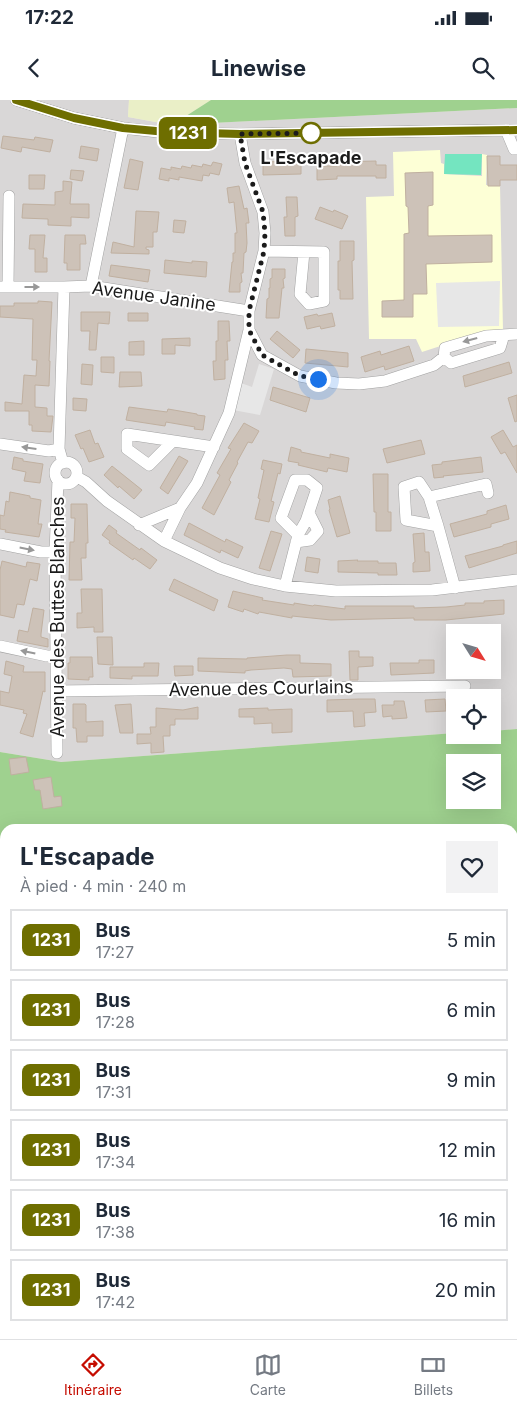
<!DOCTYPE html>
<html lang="fr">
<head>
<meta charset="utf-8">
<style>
	:root { --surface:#fff; --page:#f2f2f3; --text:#1f2937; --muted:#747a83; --line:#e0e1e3; --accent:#c50c00 }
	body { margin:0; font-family:Inter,sans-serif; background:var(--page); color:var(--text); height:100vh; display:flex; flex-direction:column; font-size:19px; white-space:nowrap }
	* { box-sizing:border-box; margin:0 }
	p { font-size:16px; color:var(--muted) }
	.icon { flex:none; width:28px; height:28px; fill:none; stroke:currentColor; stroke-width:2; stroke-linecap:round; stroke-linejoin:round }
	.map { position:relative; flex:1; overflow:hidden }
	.panel { position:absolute; left:0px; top:724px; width:518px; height:516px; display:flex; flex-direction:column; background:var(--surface); border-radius:15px 15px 0 0; box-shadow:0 5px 20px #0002 }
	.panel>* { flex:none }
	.badge { padding:0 10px; border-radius:8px; font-size:18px; line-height:32px }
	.needle { width:32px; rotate:127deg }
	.controls { position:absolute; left:446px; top:524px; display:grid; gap:10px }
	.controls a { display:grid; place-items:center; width:55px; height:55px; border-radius:0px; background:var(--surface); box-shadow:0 5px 20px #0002; font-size:25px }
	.you { position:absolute; width:25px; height:25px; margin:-12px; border:4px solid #fff; border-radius:50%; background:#1a73e8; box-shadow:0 0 0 8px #1a73e833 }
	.map>.badge { position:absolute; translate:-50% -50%; box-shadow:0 0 0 2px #fff }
	.round { display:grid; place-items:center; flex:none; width:52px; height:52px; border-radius:0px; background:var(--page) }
	.summary { display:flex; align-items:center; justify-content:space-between; height:85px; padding:0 20px }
	h1 { font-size:24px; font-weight:700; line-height:38px }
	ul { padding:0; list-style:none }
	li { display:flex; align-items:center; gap:15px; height:62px; margin:0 10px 8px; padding:0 10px; border:2px solid var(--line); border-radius:0px }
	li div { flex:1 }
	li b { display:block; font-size:19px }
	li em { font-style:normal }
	li .badge { min-width:55px; font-weight:700; text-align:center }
	.status { display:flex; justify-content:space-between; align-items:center; height:35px; padding:0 25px; background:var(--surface); direction:ltr }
	.status svg { height:14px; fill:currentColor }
	header { display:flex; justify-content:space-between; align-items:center; height:65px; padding:0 20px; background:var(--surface); font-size:22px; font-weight:700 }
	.tabs { display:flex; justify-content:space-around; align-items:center; height:70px; border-top:1px solid var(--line); background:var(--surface); font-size:14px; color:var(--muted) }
	.tabs a { display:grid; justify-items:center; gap:2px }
	.tabs .active { color:var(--accent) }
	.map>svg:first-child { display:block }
</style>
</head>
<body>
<div class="status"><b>17:22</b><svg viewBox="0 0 49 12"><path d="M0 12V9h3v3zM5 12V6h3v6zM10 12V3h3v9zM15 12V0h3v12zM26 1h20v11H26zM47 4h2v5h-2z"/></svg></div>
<header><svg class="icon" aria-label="back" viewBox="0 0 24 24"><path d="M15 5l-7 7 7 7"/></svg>Linewise<svg class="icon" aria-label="search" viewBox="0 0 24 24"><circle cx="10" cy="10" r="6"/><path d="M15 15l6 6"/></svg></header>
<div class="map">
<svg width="517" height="1239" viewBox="0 0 517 1239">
	<rect width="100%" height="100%" fill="#eee9de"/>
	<!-- residential -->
	<path fill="#d9d7d7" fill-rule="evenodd" d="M0,0H129L128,17L172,25L517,8V629L493,631L492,598H455V633L61,662L0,652ZM455,532H492V570H455Z
		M5,854V1045L0,1044V855Z
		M512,952L517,985V1051H512Z"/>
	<!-- education -->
	<path fill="#fdffd6" d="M440,50L441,63L444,64V74L482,76V54L487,55L486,85H500L503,230L462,239L422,252L416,239H369L366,97L394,96L393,52Z"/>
	<!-- farmland -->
	<path fill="#eaefc7" d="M129,0H211L172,25L128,17Z
		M512,1067H517V1239H495L494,1235H512Z
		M0,1068H5V1235H425L426,1239H0Z"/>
	<!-- forest -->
	<path fill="#9fd18f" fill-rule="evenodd" d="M211,0H517V8L172,25Z
		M517,629V985L512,952V729H5V854L0,855V652L61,662L455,633V635H492L493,631ZM455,662H492V700H455Z
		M425,1235H494L495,1239H426Z"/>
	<!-- pitch -->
	<path fill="#74e5c0" d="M445,54H482L481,75L444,74Z"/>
	<!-- parking -->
	<path fill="#e7e7e7" d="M500,181L499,226L438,227L436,183Z
		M259,264L274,269L260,315L233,310L241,283L252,287Z"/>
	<!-- building -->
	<path fill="#cdc2b8" stroke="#c0b0a0" d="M3,36L34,40L35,37L53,40L50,52L22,47L21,52L1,48Z
		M81,46L99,49L97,61L79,58Z
		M487,56H500V65H517V80H500V86H488Z
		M130,59L143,62L138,90L124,88Z
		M301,61V74L263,75V62Z
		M376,61V65H386V78H376V76H337V79L317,80V66H337L336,62Z
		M213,62L222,64L219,75L210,73L209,76L203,75L202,81L179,77V80L169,78V81L159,79L161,68L171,70V67L181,69L182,66L191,68L192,65L202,67L203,64L211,66Z
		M71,70L84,71L82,81L70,79Z
		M433,72V105L428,106V136L492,135V162L426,164L427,194H413V217H382V201L404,200V134L409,133L408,107L406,106L405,73Z
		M29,75H45L44,89H29Z
		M63,81L72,82L70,104H89V118L71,117V126L48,125V119L22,118L23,104L55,105V92L63,91Z
		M239,86L244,109L247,108L249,123H246L247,143L246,152L244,153L243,173H241L242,182L240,183V192H229L232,162H233V153H235V133H237L234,102L229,103L227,88Z
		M286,97H297L298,116L295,117V136H285L284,117H287Z
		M320,107L333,112L334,110L348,116L342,129L315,119Z
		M136,111L159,112L157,132H153V147H146V149L149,150V154L111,153L113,142L134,147Z
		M174,120L186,121L184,133L173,132Z
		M30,135H45L43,158H47V172H35V149H29Z
		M65,135H85L86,144H80V170H67V163H64Z
		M340,141H354V160L352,161L353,199H340V190H338V161H340Z
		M165,160L192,163V161L207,162L206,177L164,173Z
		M111,165L150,170L148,182L109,176Z
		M272,169H285V178L283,179L284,188H282L279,218H266L267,199L269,198V188H270V179L272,178Z
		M38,201L52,202L49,261H50L49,286L35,285V307L47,308V316H53L51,332L32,331V325H29V311H5V302L22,304L24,275L36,276L37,260H32L33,219L0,217V206H14V203H38Z
		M81,212H110L109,224L98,223L96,250H89L90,231H81Z
		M128,213H148V221H128Z
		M332,213L335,226L321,229L320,226L307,229L304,217L317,214L318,216Z
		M218,221H229L230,241H227L228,260H225V279L214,280L213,261H216V241H218Z
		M277,231L300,250L293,258L270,239Z
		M190,238V246L175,245V254H162V239Z
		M144,241V255H129V242Z
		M409,246L414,261L385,270L384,266L365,272L361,257L380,251L381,255Z
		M306,249L348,253V267L305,263Z
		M101,257H114V273L101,272Z
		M509,262L512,273L465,287L463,276Z
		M82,264L93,265L92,285L81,284Z
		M120,272H141L142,286L119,287Z
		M273,287L310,298L306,312L270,300Z
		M517,295V321L515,322L508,298Z
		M73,298L87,299L86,311L73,310Z
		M129,307L167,312L168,309L197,314V315L205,316L203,330L194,329L195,327L166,322L165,326L126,320Z
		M244,323L259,331L252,343L248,342L237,362L238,363L229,380L231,382L214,415L202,408L220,375L217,373L231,349L228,348Z
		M90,330L95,344L98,343L104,357L89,362L83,348L81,349L75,335Z
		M503,330L513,347L517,345V373L505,352L501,354L491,337Z
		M421,340L425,354L387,363L383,349Z
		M291,347L301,350V352L330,358V354L349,358L347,372L328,368L327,372L298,365L299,363L288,361Z
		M179,356L188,361L168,394L160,388Z
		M14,357L23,359V361L43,364L40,383L24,381L26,372L12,369Z
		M481,357L483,372L443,376L444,377L434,378L432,365L442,364V362Z
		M263,360L282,364L280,374L278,373L271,401L274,402L269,422L255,419L260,399L258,398L264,370L261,369Z
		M112,366L142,390L134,399L119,386L118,388L104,375Z
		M373,374H388V412H391V431H376V412H374Z
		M10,392L30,396V398L41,400L38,424H42L39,437L5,432L6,430L0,429V415L4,416L6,401L9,402Z
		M340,396L350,433L337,437L329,410L330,409L328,400Z
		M71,404H87L88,443H86V458H81L82,480H69L70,442H74L75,418H71Z
		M506,405L509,419L491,424V427L454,437L450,424L487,414V411Z
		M189,423L225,442L226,439L243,447L238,458L221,450L220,453L184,435Z
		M109,425L117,431L116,433L140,450L141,448L157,460L150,469L134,458L133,460L109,443L110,441L102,435Z
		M271,431L282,434L270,471L259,468Z
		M424,433L425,452H429L430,471L413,472V463L415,462L413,434Z
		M517,441V453L469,468L465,456L503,446V445Z
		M307,457L320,459L318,473L305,471Z
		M358,460L357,461H378V463H396L397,475H378V473L338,472V461Z
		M2,461L26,467L27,462L40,464L37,481L30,479L24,505L17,504L14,518L0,515V470Z
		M174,479L218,500L214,511L169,490Z
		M81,489H102L103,532H94V527L77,528V513H82Z
		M233,491L263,498L262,500L294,505V503L313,506L314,505L345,509V506H414V508L446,507L465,505V503H484V501L504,500V514L446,520H414V518L331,520L292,516V518L259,512L258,514L244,509L243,512L228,507Z
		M33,508L44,510L41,534V537L48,539V547L17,541L19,530L28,532Z
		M97,537H112L113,565L98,564Z
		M349,551H359V557H373V566L358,567V580H350Z
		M287,555H300V563L331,564V576L293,577L292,569L284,568L251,570L245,571V573L198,571V558L247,559V558Z
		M70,557H92L93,577H89V580L68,579V563H70Z
		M419,560H434V573L391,575L390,563H419Z
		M6,561L24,566L23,572H45V592L43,591L33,637L20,633L27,614L23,613L24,610L0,605V591L9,593L12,576L4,574Z
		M144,563H159L158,576H132V579L110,578V567H144Z
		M174,566H193V575L175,576Z
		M359,599H375L376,612L364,613L365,626L354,627L353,611L327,612V600Z
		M445,599L446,611L426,612L425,600Z
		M394,601H404L407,618L392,619V616L383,617L382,605H394Z
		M73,604H85L86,605V622L103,621V636H87V642H77L76,628H73Z
		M131,604L133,633H120L115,605Z
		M198,607V619H175V625H170V636H163L164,652L151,653V643L137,644V634H151L150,627H156V608L183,610Z
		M268,608V610L292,609V632L272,633V623L254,624V617H239V609Z
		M26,657L29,672L11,675L9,659Z
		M51,677L54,697L61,696L62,706L43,709L40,690H35L33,680Z"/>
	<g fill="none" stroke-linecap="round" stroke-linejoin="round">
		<defs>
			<path id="minor" d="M16,0L74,18L123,28L167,33L240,34L517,30
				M506,30L514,49H517
				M264,151L324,152V201L309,204L300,194L304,152
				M91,186L123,28
				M0,187H64L91,186L249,211
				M8,187L9,96
				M249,230L262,255L300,276L336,283L359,284L385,281L434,265L444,257L445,248L486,236L517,234
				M444,257L451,263L500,248L504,235
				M172,342L149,365L127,349V334L214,347
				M0,344L49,351L59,349
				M55 373a11 11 0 1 1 22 0a11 11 0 1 1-22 0Z
				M63,363L59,349L64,187
				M77,377L86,382L107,401L164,441L220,468L253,479L285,486L336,491L432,490L517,480
				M429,397L438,426
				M139,425L180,408
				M164,441L180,408L197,383L229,313L249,230V211L264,151L265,133L263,112L245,63L240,34
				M296,442L310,440L318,431L309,413
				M0,444L41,452H55
				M285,486L298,435L281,418L295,380H307L317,388L306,421L298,435
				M455,488L438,426L406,420L404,387L419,382L429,397L486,384L488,393
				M0,546L47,556H56
				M57,591L465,586
				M57,653L55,452L58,380
				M0,1057H5
				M512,1059H517"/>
		</defs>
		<!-- minor casing -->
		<use href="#minor" stroke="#a2a2a2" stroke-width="12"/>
		<!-- minor -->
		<use href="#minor" stroke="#fff" stroke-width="11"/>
	</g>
	<!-- one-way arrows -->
	<defs><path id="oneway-solid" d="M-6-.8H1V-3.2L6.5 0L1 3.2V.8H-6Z" transform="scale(1.25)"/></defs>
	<g fill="#989898">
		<use href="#oneway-solid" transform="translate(32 187)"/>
		<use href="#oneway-solid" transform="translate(470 240) rotate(165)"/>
		<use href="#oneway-solid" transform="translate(29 348) rotate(-172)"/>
		<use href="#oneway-solid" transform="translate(27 449) rotate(11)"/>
		<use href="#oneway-solid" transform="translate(28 552) rotate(-168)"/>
	</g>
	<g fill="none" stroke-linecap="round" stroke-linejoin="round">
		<defs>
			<path id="line" d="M16,0L74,18L123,28L167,32L240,34L517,30"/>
		</defs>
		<!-- line casing -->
		<use href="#line" stroke="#fff" stroke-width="11"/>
		<!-- line -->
		<use href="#line" stroke="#6e6e00" stroke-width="8"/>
		<!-- walk -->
		<path stroke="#1b1b1b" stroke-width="5" stroke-dasharray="0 9" d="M311,33H317L240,34L245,63L263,112L265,133L264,151L249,211V230L262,255L300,276L318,279"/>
	</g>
	<!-- markers -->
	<circle fill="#fff" stroke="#6e6e00" stroke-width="2.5" cx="311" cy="33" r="10"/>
	<g text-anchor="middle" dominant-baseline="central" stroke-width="4" stroke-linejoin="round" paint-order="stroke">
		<!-- stop labels -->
		<g font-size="18" font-weight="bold" fill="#1b1b1b" stroke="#fff">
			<text x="311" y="57">L'Escapade</text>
		</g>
		<!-- street labels -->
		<g font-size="18" fill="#1b1b1b" stroke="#fff">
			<text transform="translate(154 196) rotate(8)">Avenue Janine</text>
			<text transform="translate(57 517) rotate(-90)">Avenue des Buttes Blanches</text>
			<text transform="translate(261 588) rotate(-1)">Avenue des Courlains</text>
		</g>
	</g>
</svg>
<div class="controls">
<a><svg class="needle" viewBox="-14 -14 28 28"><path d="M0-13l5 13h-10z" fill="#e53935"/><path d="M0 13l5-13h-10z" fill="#747a83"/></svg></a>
<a><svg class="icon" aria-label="locate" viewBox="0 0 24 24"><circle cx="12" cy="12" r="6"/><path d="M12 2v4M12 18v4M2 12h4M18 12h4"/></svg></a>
<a><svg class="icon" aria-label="layers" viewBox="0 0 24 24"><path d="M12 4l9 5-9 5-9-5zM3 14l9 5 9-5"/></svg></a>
</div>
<div class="you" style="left:318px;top:279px"></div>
<b class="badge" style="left:188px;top:33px;background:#6e6e00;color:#fff">1231</b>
<section class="panel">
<div class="summary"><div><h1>L'Escapade</h1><p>À pied · 4 min · 240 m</p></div><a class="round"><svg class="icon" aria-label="heart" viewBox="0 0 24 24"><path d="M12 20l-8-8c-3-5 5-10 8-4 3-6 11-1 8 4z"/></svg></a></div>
<ul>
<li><span class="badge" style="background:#6e6e00;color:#fff">1231</span><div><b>Bus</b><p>17:27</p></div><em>5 min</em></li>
<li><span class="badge" style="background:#6e6e00;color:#fff">1231</span><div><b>Bus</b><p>17:28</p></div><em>6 min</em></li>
<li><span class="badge" style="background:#6e6e00;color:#fff">1231</span><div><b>Bus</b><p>17:31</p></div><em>9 min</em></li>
<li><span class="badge" style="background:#6e6e00;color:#fff">1231</span><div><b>Bus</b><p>17:34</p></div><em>12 min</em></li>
<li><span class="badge" style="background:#6e6e00;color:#fff">1231</span><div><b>Bus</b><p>17:38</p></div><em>16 min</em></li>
<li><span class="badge" style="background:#6e6e00;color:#fff">1231</span><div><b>Bus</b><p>17:42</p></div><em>20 min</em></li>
</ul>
</section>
</div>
<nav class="tabs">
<a class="active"><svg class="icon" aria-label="directions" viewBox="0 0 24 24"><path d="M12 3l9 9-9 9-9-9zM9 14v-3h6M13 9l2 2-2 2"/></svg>Itinéraire</a>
<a><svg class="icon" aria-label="map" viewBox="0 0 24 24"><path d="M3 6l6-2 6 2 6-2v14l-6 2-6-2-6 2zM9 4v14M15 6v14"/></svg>Carte</a>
<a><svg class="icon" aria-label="tickets" viewBox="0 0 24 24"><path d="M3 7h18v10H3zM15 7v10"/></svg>Billets</a>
</nav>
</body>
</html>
